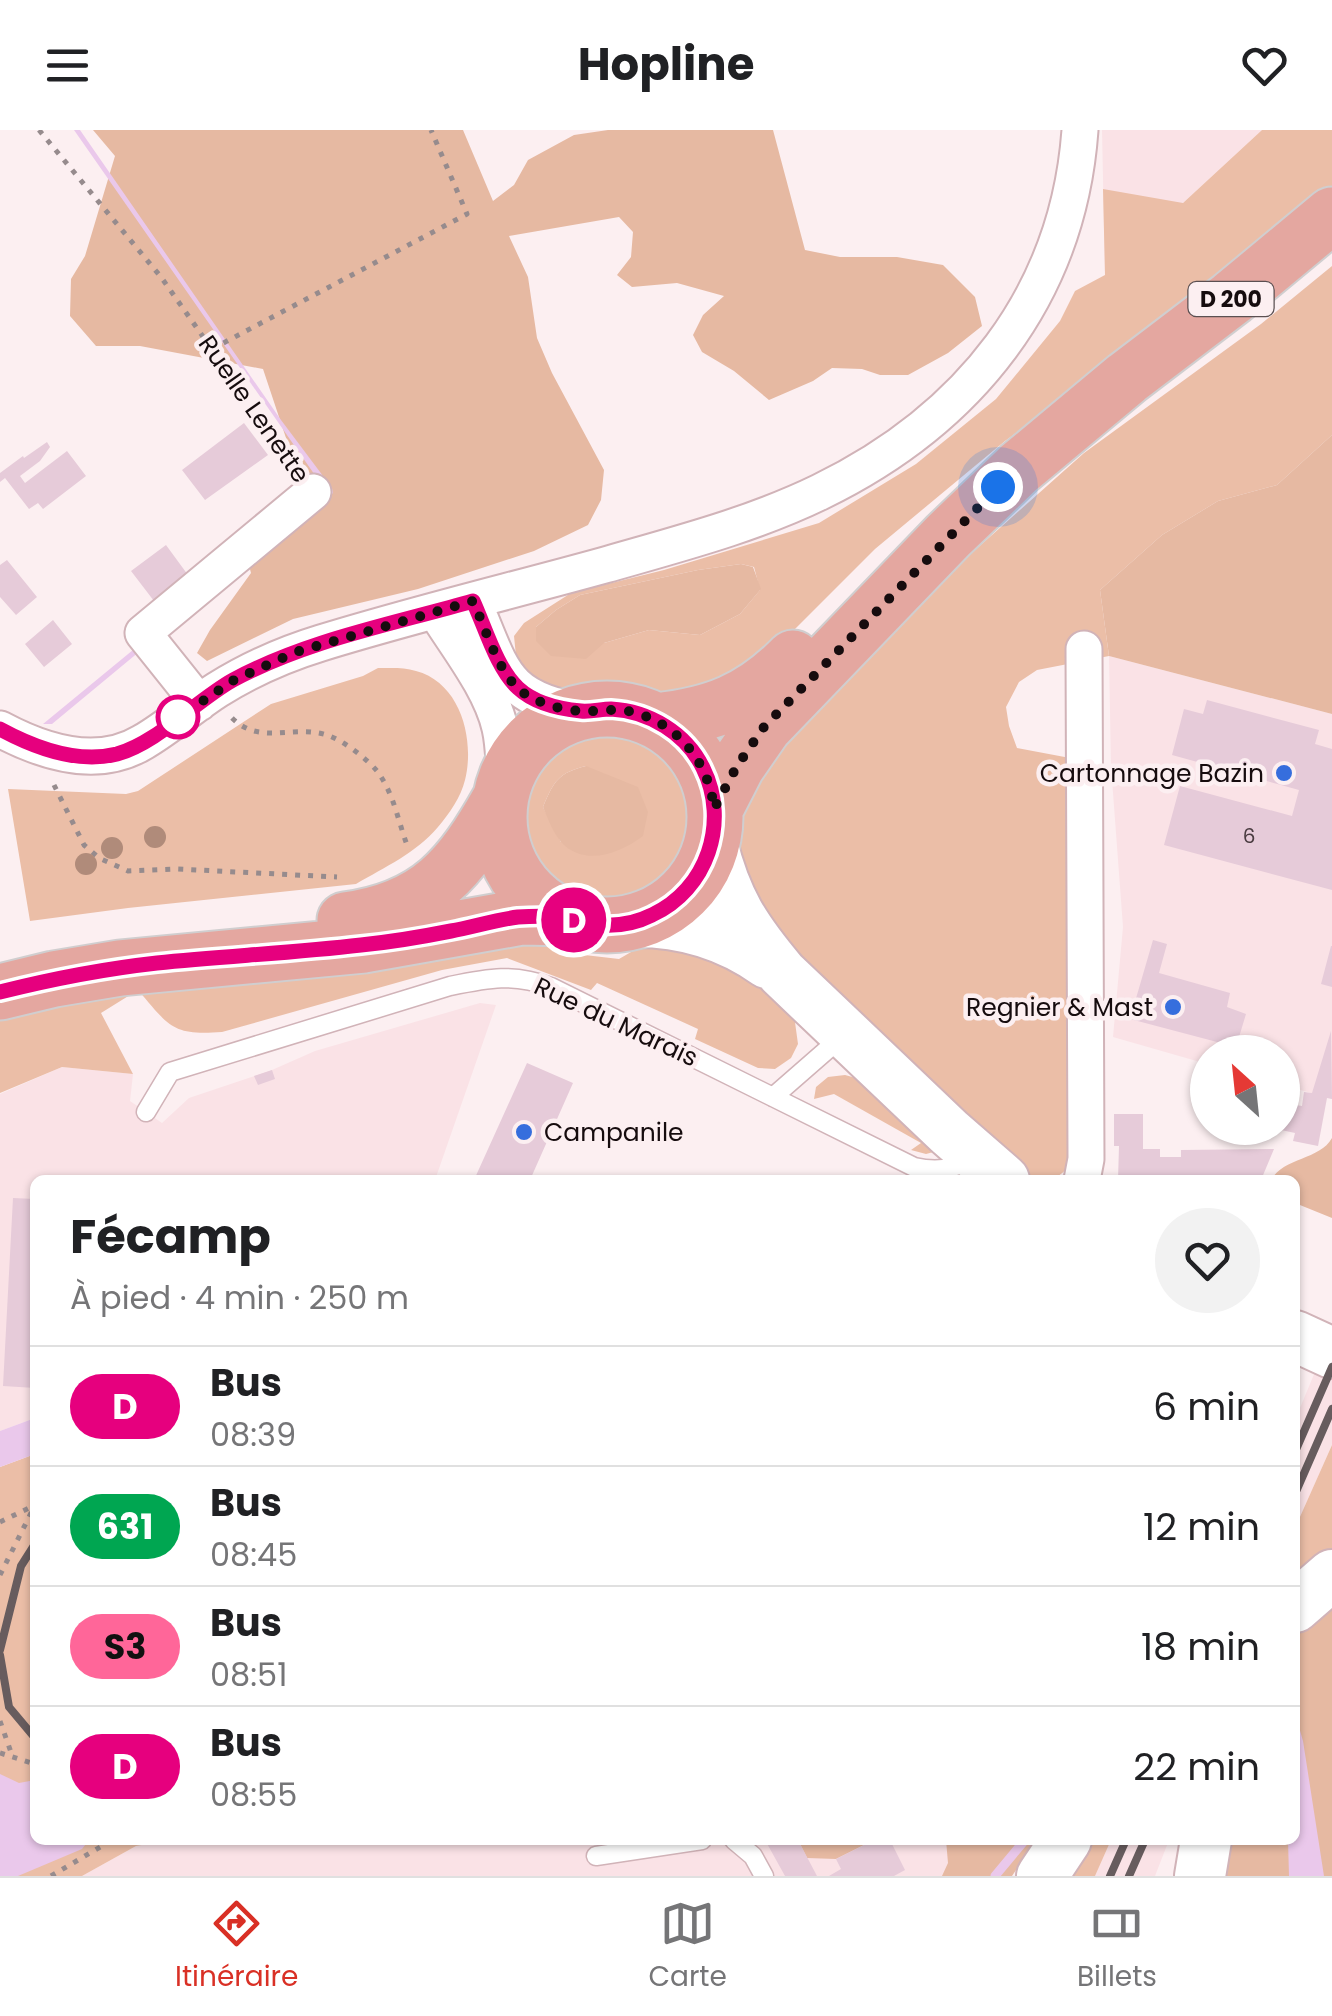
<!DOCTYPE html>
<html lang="fr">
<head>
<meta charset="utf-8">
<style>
	:root { --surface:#fff; --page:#f2f2f2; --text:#202124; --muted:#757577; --line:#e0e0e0; --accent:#d93025 }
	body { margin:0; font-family:Poppins,sans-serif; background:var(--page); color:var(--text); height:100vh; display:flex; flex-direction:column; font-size:38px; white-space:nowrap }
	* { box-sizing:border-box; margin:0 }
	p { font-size:32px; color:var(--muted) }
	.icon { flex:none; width:55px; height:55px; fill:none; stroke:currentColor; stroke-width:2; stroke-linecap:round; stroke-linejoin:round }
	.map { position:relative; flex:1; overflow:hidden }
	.side { position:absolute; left:30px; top:1045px; width:1270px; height:670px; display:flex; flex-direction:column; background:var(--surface); border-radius:15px; box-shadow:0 2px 8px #0004 }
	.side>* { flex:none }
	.badge { padding:0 20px; border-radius:32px; font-size:35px; line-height:65px }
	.needle { width:65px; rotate:333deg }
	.controls { position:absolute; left:1190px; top:905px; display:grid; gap:20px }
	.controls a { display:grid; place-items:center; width:110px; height:110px; border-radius:50%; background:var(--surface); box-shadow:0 2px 8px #0004; font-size:50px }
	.you { position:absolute; width:50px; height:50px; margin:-25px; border:8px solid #fff; border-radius:50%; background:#1a73e8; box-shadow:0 0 0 15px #1a73e833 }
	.map>.badge { position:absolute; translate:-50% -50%; box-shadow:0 0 0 5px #fff }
	.round { display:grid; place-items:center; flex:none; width:105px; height:105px; border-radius:52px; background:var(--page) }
	.summary { display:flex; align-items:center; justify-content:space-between; height:170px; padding:0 40px }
	h1 { font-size:48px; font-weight:700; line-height:75px }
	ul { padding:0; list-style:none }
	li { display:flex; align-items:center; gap:30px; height:120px; padding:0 40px; border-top:2px solid var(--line) }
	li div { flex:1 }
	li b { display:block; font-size:38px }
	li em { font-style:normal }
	li .badge { min-width:110px; font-weight:700; text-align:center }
	header { display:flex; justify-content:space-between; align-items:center; height:130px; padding:0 40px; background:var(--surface); font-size:45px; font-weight:700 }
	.tab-bar { display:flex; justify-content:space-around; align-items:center; height:140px; border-top:2px solid var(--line); background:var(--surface); font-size:28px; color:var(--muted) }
	.tab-bar a { display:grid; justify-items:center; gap:5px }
	.tab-bar .selected { color:var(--accent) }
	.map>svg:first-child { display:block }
</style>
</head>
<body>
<header><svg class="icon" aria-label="menu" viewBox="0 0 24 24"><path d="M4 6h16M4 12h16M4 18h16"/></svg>Hopline<svg class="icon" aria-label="heart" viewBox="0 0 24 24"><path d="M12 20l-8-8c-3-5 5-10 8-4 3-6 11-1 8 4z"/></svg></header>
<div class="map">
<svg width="1332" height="1746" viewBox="0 0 1332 1746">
	<rect width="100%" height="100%" fill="#fceff1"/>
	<!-- built -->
	<path fill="#fae2e6" d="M1102,0H1262L1105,145Z
		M1109,526L1332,584V969L1283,955L1282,922H1208L1207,934L1113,907L1123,797L1111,636Z
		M480,873L496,875L435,1050H35V1288L0,1301V964L62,937L133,944L130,971L162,993L189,968L272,940L315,921Z
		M1332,1201V1315L1295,1398V1290Z
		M170,1710L438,1711L1025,1710L995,1746H82L136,1716Z
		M1111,1710H1169L1155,1746H1095Z"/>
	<!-- green -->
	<path fill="#ebbea7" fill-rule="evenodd" d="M1262,0H1332V57L1151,205L1005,311L875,419L782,512L749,541L676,566L585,554L561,561L541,555L523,539L516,526L514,506L524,493L571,463L664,440L819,393L916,334L996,269L1060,191L1075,161L1105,145L1103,59L1183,73ZM741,434L754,437L760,460L740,484L700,505L649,500L604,513L536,497L556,480L580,465L698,440Z
		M1332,136V305L1277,355L1218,371L1162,405L1100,460L1109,526L1037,540L1019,552L1006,577L1009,596L1017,618L1070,628L1071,1034C1059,1048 1048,1056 1030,1045L756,786L738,718L741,685L777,617L882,503L1084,323L1261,194Z
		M378,538C391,538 404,537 416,541C461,553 475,610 465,650C461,667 449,684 438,697C416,723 385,737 356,754L128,778L30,791L8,659L126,664L138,661L271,574L363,546Z
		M600,597C724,596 725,768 611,773C501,779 482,616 600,597ZM586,636L561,712L543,677C554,651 558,643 586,636Z
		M511,805L576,824L619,829L650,811L726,831L763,856L794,885L798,914L791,928L775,939L758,938L695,909L698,899L597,853L591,860L507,828L442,840L222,902C172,906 169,896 138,860L101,883L133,944L62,937L0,963V880Z
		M845,945L867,951L941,1020L926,1024L911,1020L921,1013L834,964L814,969L816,957L828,947Z
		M1332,1315V1425L1295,1458V1398Z
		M35,1324V1710H170L136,1716L82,1746H0V1337Z
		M1084,1710H1111L1095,1746H1059Z"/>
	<!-- forest -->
	<path fill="#e6b9a2" d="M93,0H463L493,71L514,55L528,30L574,5L608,0H773L805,120L840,127H897L943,135L975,167L982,196L948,223L908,245H880L862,239L832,238L813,251L769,270L734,241L702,222L693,205L703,185L724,166L677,153L632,157L617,145L631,127L633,102L619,87L509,106L528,147L537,208L552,243L604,340L601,370L588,395L534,421L418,459L293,489L207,531L197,523L210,500L251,443L243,412L308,346L288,314L263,239L140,216H96L70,186L71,149L85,126L115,26Z
		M1332,305V584L1109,526L1100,460L1162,405L1218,371L1277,355Z
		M741,434L753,437L761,459L740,484L700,505L649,500L604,513L586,529L551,526L536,511V497L556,480L580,465L698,440Z
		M586,636L638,657L648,682L643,706C621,723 585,737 562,713C553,703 548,689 543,677C554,651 558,643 586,636Z
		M1332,1008V1088L1295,1073V1050H1271C1284,1027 1320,1030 1332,1008Z
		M1332,1477V1746H1217L1223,1710H1295V1506Z
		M798,1710H866L868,1713L836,1729L807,1728Z
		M946,1710H1036L1012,1746H942L948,1733Z"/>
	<!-- water -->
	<path fill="#eac8eb" d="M74,0H80L281,290L332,358L333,363L286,404L210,463L52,594H43L326,361Z
		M35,1288V1324L0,1337V1301Z
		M1295,1583L1303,1611L1324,1746H1289L1288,1710H1295Z
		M0,1644L19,1653L35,1650V1710H89L82,1719L18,1746H0Z"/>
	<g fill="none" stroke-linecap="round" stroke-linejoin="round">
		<!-- stream -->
		<path stroke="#eac8eb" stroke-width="9" d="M995,1746L1025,1710"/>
	</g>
	<!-- building -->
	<path fill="#e6cbd9" d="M244,293L268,325L205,370L182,340Z
		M47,312L50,317L40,331L20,346L25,353L67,321L86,346L43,379L38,373L29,379L5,348L0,352V343L23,326L24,328Z
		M166,415L188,445L154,471L131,441Z
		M7,430L37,467L16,485L0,467V435Z
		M53,490L72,514L44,537L25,514Z
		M1207,570L1319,600L1315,614L1332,619V760L1164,715L1180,656L1292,686L1299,660L1172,625L1184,579L1203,584Z
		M1153,810L1167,814L1159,843L1230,863L1227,877L1246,884L1236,917L1130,889Z
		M1331,816H1332V857L1321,854Z
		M1331,901L1332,969L1327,968L1318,1016L1293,1011L1295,1003L1272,998H1282L1283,973L1302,976L1304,962L1312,963Z
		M527,933L573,953L530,1050H474Z
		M272,940L275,949L258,955L254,946Z
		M1114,984H1143V1019H1160V1027H1181V1020L1274,1019L1261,1050H1118L1119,1016H1114Z
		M13,1068L35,1069V1258L3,1256Z
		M765,1710H798L817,1746H785Z
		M866,1710H890L905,1740L894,1746H829L841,1739L836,1729L868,1713Z"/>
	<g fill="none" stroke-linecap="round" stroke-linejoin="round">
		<defs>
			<path id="lane" d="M773,967L844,905
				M146,982L170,942L450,856C489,848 513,843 551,857L914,1037C936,1042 952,1040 971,1029
				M734,1710L753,1726L764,1746
				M596,1726L702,1710"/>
			<path id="street" d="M473,471C503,540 502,569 585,582
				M436,482C457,516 491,558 500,598C504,615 504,634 505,652
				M199,573L143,503L313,362
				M0,599C43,622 97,640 143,612C169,597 192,576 217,560C249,540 285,524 321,513C415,484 511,461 605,435C678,414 752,395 820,362C968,290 1068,167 1080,0
				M1082,1050L1086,1029L1084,519"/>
			<path id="secondary" d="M712,713C726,770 745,799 782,843L949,1002L1004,1050
				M631,792C681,791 726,804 767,833
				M1295,1206L1332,1223
				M1295,1477L1332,1445
				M1042,1746L1066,1710
				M1200,1746L1206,1710"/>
			<path id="primary" d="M499 687a108 108 0 1 1 216 0a108 108 0 1 1-216 0Z
				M656,591C713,585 752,570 793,528
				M715,679L737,636L764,597L948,406L1019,338L1127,248L1232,168L1332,85
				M345,790C429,779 461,738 500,669
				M0,862L54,849L120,838L364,815L522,787L567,788"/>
		</defs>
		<!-- lane casing -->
		<use href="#lane" stroke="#d1b3b8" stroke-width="21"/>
		<!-- street casing -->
		<use href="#street" stroke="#d1b3b8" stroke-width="39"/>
		<!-- secondary casing -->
		<use href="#secondary" stroke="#d1b3b8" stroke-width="54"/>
		<!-- primary casing -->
		<use href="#primary" stroke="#d0cecf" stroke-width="59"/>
		<!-- path -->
		<path stroke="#968b8d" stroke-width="5" stroke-dasharray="5 8" stroke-linecap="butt" d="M39,0L161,147L294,336
			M212,219L467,84L431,0
			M232,588C260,616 293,594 327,605C344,611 365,627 377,641C395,665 398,693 409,720
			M54,655L84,715L99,728L128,741L177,739L337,747
			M0,1392L31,1377
			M0,1445L35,1375
			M0,1591L13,1628
			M0,1623L35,1634
			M51,1746L112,1710"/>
		<!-- lane -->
		<use href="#lane" stroke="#fff" stroke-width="18"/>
		<!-- street -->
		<use href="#street" stroke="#fff" stroke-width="35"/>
		<!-- secondary -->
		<use href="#secondary" stroke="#fff" stroke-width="50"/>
		<!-- primary -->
		<use href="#primary" stroke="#e4a7a0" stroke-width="55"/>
		<!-- rail -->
		<path stroke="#675c5e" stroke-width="8" d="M1295,1322L1332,1237
			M1295,1364L1332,1279
			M0,1520L21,1436L35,1414
			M0,1525L9,1577L35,1608
			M1110,1746L1126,1710
			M1129,1746L1145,1710"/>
	</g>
	<!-- trees -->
	<g fill="#b08b7a">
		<circle cx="155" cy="707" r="11"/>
		<circle cx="112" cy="718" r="11"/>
		<circle cx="86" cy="734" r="11"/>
	</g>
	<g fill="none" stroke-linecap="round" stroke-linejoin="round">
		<defs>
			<path id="line" d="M0,599C35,618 77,634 117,624C157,613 197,570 233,550C307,510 393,494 473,471C485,497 497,539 518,558C534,573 560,579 581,581C591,582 601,579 611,579C649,581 686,603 703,638C730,692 707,760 652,785C634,794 612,797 592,794C582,793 573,788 563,787C548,786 532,786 518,787C495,790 473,797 451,801C421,807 391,812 361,815C293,823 225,826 157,833C103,839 52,849 0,862"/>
		</defs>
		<!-- line casing -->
		<use href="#line" stroke="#fff" stroke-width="22"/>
		<!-- line -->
		<use href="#line" stroke="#e6007e" stroke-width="15"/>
		<!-- walk -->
		<path stroke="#160c0e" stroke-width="10" stroke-dasharray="0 18" d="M178,587L176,589L234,550L296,522L473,471C486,499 499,547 525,564C541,574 565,581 583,581C596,582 609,579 622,580C672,587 709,629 714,679L737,636L764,597L998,357"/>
	</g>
	<!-- markers -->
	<circle fill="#fff" stroke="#e6007e" stroke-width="5" cx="178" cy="587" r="20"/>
	<g fill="#366edd" stroke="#fceff1" stroke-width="4">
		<circle cx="1284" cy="643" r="10"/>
		<circle cx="1173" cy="877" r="10"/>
		<circle cx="524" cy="1002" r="10"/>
	</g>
	<g text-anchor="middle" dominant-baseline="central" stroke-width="9" stroke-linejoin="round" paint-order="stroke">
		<!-- number labels -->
		<g font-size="20" fill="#4a3c41">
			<text x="1249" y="706">6</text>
		</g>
		<!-- shield labels -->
		<rect fill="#fceff1" stroke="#5b5052" stroke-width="2.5" x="1188.5" y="152" width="85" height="34" rx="8"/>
		<g font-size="22" font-weight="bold" fill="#160c0e">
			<text x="1231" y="169">D 200</text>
		</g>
		<!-- street labels -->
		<g font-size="25" fill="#160c0e" stroke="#fceff1">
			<text transform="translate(254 279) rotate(55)">Ruelle Lenette</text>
			<text transform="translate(616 892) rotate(25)">Rue du Marais</text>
		</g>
		<!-- poi labels -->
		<g font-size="25" fill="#160c0e" stroke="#fceff1" text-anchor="end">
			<text x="1264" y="643">Cartonnage Bazin</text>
			<text x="1153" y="877">Regnier &amp; Mast</text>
			<text x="544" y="1002" text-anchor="start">Campanile</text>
		</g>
	</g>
</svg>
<div class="controls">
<a><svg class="needle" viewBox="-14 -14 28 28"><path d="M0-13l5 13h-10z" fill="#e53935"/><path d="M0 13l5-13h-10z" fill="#757577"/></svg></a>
</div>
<div class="you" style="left:998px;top:357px"></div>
<b class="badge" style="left:574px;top:790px;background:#e6007e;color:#fff">D</b>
<section class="side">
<div class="summary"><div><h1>Fécamp</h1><p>À pied · 4 min · 250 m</p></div><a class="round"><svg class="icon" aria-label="heart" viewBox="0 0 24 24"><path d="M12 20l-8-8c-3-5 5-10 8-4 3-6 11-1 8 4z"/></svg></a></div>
<ul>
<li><span class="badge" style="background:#e6007e;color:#fff">D</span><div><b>Bus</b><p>08:39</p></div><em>6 min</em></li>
<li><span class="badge" style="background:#00a651;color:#fff">631</span><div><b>Bus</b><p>08:45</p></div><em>12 min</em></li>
<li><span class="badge" style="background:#f69;color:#111">S3</span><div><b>Bus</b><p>08:51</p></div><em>18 min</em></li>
<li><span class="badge" style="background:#e6007e;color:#fff">D</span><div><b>Bus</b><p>08:55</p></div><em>22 min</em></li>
</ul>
</section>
</div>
<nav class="tab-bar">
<a class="selected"><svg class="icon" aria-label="directions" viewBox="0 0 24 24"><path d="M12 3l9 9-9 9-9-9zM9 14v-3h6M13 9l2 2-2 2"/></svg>Itinéraire</a>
<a><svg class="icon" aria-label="map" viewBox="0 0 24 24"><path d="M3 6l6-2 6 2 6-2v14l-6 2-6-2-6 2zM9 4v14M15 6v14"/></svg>Carte</a>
<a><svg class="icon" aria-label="tickets" viewBox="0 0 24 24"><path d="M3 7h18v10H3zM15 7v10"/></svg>Billets</a>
</nav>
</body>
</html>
